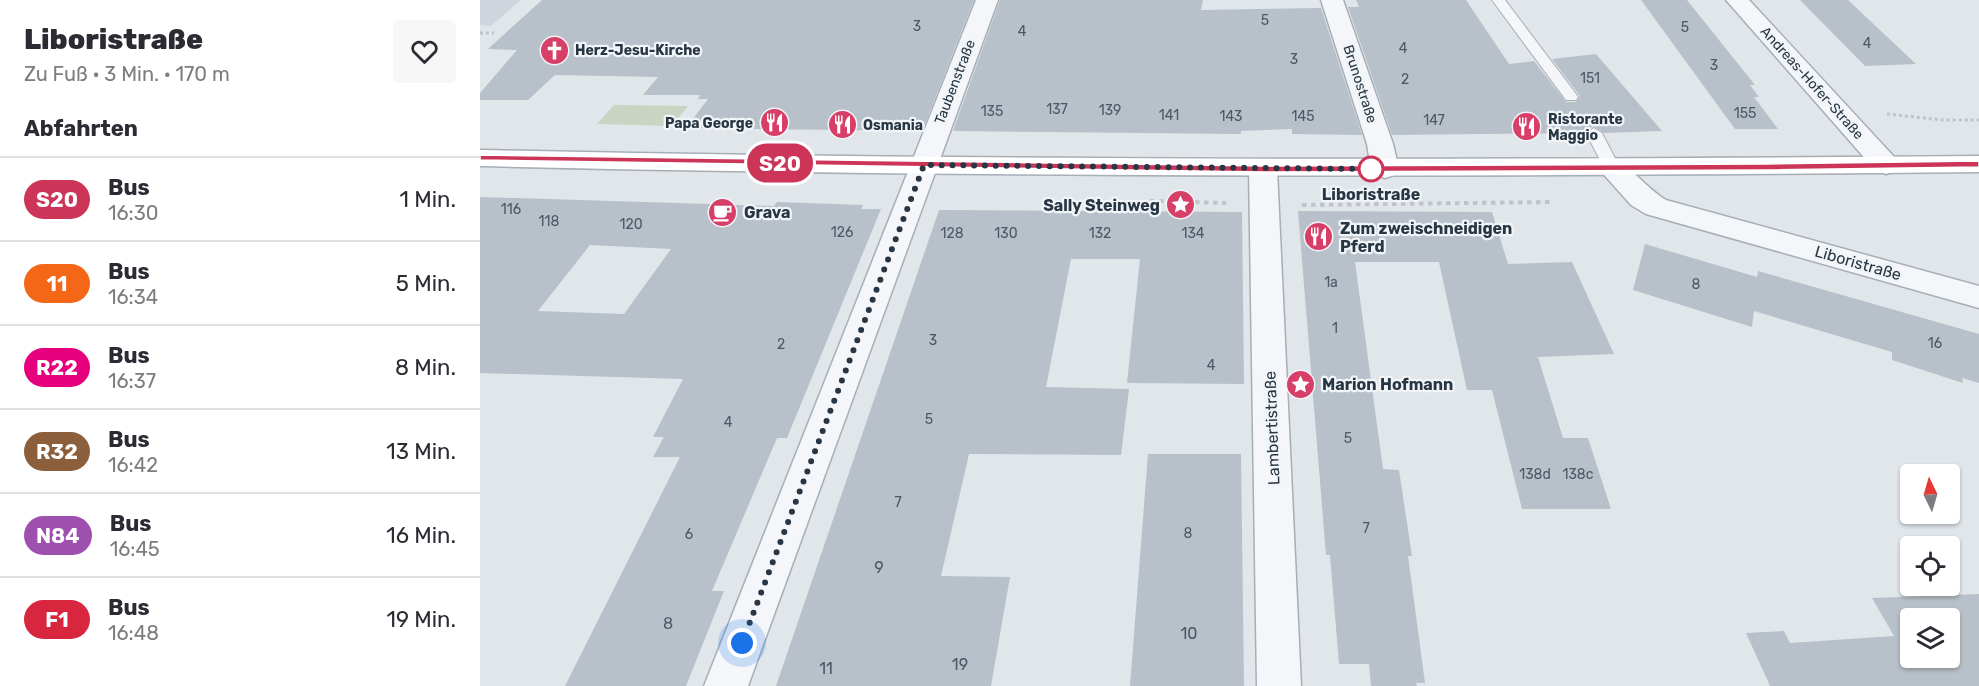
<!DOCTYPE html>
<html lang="de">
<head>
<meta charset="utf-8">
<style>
	:root { --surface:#fff; --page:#f7f7f7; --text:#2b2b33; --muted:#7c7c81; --line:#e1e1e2 }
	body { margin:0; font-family:Rubik,sans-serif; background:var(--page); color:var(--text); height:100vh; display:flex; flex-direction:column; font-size:22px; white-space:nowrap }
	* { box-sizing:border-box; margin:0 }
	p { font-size:20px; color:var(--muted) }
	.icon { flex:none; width:33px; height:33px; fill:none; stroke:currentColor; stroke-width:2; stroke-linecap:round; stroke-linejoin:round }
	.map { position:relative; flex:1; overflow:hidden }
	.panel { display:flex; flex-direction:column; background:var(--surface); width:480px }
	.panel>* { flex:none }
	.badge { padding:0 12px; border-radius:20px; font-size:21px; line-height:39px }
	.needle { width:39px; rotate:355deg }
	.tools { position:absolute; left:1420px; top:464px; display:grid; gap:12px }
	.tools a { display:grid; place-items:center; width:60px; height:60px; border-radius:6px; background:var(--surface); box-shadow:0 2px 4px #0004; font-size:30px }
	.you { position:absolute; width:30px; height:30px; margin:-15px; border:4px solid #fff; border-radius:50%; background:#1a73e8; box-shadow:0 0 0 9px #1a73e833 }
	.map>.badge { position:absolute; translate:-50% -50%; box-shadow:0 0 0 3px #fff }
	h2 { padding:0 24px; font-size:22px; line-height:54px }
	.round { display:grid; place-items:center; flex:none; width:63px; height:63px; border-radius:6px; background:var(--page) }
	.overview { display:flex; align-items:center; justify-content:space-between; height:102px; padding:0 24px }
	h1 { font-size:28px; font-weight:800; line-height:45px }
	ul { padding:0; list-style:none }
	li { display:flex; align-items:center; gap:18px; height:84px; padding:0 24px; border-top:2px solid var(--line) }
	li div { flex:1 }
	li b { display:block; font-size:22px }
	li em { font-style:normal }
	li .badge { min-width:66px; font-weight:700; text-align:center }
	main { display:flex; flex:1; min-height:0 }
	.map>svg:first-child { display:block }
</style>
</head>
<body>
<main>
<section class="panel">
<div class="overview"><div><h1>Liboristraße</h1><p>Zu Fuß · 3 Min. · 170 m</p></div><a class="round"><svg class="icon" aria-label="heart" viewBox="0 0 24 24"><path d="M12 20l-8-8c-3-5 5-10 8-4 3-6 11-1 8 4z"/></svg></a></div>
<h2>Abfahrten</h2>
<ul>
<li><span class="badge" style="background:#cc3557;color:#fff">S20</span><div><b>Bus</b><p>16:30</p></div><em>1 Min.</em></li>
<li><span class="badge" style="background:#f36717;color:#fff">11</span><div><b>Bus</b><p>16:34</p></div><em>5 Min.</em></li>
<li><span class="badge" style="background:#e6007e;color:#fff">R22</span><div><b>Bus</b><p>16:37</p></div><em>8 Min.</em></li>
<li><span class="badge" style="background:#8b5e3c;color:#fff">R32</span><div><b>Bus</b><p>16:42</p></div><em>13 Min.</em></li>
<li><span class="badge" style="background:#9e50ae;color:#fff">N84</span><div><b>Bus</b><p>16:45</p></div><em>16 Min.</em></li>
<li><span class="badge" style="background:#d7263d;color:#fff">F1</span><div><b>Bus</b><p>16:48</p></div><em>19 Min.</em></li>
</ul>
</section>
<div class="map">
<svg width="1499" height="686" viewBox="0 0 1499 686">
	<rect width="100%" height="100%" fill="#e1e6eb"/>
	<!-- built -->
	<path fill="#cfd5dd" d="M0,0H41L11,26L0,25Z"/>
	<!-- green -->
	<path fill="#c9d5c2" d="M134,105L208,106L192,126L117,124Z"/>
	<!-- building -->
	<path fill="#b8c0c9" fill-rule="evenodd" d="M62,0H494L442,131L206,128L228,99H218L220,95H163L178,77L75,75L48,100H0V93L37,50L8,49Z
		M520,0H723L721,10L841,8L882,135L812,134V129L761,131V134L473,131Z
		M876,0H986L1029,64L1054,61L1086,102H1096L1100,96L1072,59L1116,54L1182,131L1124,133L1113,126L1104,133L912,135L868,7H879Z
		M1161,0H1207L1275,85H1270L1279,97H1274L1298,129H1255Z
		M1320,0H1368L1436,64L1385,66Z
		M0,197L294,206L297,202L383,205L381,209H401L307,438H297L232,591H244L206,686H85L200,457H173L184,437H173L203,379L0,373ZM110,245L191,249L144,314L58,311Z
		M459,210L762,212L764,384L647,383L660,259H591L566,387L649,389L641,455L489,454L461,576L530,577L511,686H296Z
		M818,211L1012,212L1028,264L1092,262L1134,354L1058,357L1083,438H1108L1131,509H1042L1012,390H987L959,262H875L903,469L919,470L932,556H928L945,683H936L937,686H891L889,664H859L850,555H846Z
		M1165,244L1277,277L1278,271L1499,334V383L1482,378L1483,383L1412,360V352L1274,311L1272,327L1153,290Z
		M668,454H761L764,686H650Z
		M1499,594V686H1290L1266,633L1304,631L1310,643L1414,636L1392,598ZM1431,618H1470V657H1431Z"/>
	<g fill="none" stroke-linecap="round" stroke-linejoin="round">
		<defs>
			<path id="service" d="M1012,0H1025L1096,94L1098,97L1096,100H1086Z
				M1114,128L1122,133L1140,168L1138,172L1132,173L1124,168L1106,133Z"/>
			<path id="minor" d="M496,0H518L268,686H224Z
				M841,0H863L913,144L919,169L915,175L905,178L895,175L891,169L887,144Z
				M1246,0H1269L1416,159L1420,165L1416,171L1406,174L1396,171Z
				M1132,159C1149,164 1167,189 1186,200L1499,286V308L1166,214L1151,205L1118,168L1122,162Z
				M783,160L793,163L797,169L821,686H777L769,169L773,163Z"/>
			<path id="secondary" d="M0,150C500,161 999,160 1499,156V172C999,177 500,178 0,166Z"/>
		</defs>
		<!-- service casing -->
		<use href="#service" stroke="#a6aeb6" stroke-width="2"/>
		<!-- minor casing -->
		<use href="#minor" stroke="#a6aeb6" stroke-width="3"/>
		<!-- secondary casing -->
		<use href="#secondary" stroke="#a6aeb6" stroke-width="3"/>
		<!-- path-far1 -->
		<path stroke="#bfc4ca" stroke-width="3" stroke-dasharray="3 3" stroke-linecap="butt" d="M0,33H14
			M1407,114L1463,120H1499"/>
		<!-- path -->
		<path stroke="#bfc4ca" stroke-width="4" stroke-dasharray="4.5 4.5" stroke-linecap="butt" d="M670,201L746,203
			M822,205L1073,202"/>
		<!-- service -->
		<use href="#service" fill="#f4f6f9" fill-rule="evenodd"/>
		<!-- minor -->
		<use href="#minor" fill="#f4f6f9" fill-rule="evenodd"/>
		<!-- secondary -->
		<use href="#secondary" fill="#fff" fill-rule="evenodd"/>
	</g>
	<!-- line -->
	<path fill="#cc3557" stroke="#fff" stroke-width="1.5" d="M0,155L783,166L1286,164L1499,161V167L1286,170L783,172L0,160Z"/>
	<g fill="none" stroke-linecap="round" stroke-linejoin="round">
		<!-- walk -->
		<path stroke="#283644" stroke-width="6" stroke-dasharray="0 10.8" d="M262,643L444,165L891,169"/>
	</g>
	<!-- icons -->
	<defs>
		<symbol id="church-disc" viewBox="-11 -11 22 22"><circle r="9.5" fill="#d73f69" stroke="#f1f5f8"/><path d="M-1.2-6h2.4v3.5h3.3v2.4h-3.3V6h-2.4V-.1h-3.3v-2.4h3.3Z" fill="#fff"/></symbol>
		<symbol id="restaurant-disc" viewBox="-11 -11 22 22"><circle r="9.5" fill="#d73f69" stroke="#f1f5f8"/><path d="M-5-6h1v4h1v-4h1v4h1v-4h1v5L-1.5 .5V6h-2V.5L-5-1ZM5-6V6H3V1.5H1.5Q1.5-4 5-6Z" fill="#fff"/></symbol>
		<symbol id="sight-disc" viewBox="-11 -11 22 22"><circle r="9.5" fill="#d73f69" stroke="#f1f5f8"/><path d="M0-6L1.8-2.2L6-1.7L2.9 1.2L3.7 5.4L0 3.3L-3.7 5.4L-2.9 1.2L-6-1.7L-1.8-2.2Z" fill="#fff"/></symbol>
		<symbol id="cafe-disc" viewBox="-11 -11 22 22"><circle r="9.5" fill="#d73f69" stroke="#f1f5f8"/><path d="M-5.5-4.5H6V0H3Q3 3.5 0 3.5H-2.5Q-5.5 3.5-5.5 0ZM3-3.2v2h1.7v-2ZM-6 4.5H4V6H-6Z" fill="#fff"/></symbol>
	</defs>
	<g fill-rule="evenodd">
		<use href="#church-disc" x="58" y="34" width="33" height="33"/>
		<use href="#restaurant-disc" x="278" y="106" width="33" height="33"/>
		<use href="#restaurant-disc" x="346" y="108" width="33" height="33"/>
		<use href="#restaurant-disc" x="1030" y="110" width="33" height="33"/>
		<use href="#sight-disc" x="684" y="188" width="33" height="33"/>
		<use href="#cafe-disc" x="226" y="196" width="33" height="33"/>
		<use href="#restaurant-disc" x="822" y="220" width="33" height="33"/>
		<use href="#sight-disc" x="804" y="368" width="33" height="33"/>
	</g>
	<!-- markers -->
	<circle fill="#fff" stroke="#cc3557" stroke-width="3" cx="891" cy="169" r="12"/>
	<g text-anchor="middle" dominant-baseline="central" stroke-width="4.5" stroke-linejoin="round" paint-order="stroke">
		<!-- number labels -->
		<g font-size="14" fill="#4c5865">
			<text x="785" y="20">5</text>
			<text x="437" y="26">3</text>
			<text x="1205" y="27">5</text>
			<text x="542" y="31">4</text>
			<text x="1387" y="43">4</text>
			<text x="923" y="48">4</text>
			<text x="814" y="59">3</text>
			<text x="1234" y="65">3</text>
			<text x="1110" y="78">151</text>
			<text x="925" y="79">2</text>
			<text x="577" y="109">137</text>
			<text x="630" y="110">139</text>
			<text x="512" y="111">135</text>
			<text x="1265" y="113">155</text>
			<text x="689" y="115">141</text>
			<text x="751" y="116">143</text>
			<text x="823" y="116">145</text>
			<text x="954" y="120">147</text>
			<text x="31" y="209">116</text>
			<text x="69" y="221">118</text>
			<text x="151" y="224">120</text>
			<text x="362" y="232">126</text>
			<text x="472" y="233">128</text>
			<text x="526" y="233">130</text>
			<text x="620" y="233">132</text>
			<text x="713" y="233">134</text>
			<text x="851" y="282">1a</text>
			<text x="1216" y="284">8</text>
			<text x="855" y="328">1</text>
			<text x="453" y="340">3</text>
			<text x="1455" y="343">16</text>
			<text x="301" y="344">2</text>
			<text x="731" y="365">4</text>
			<text x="449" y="419">5</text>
			<text x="248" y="422">4</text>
			<text x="868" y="438">5</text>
			<text x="1055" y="474">138d</text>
			<text x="1098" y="474">138c</text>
			<text x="418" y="502">7</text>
			<text x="886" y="528">7</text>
			<text x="708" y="533">8</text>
			<text x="209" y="534">6</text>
		</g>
		<!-- far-poi labels -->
		<g font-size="14" font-weight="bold" fill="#283644" stroke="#f1f5f8" text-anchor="start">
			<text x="95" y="50">Herz-Jesu-Kirche</text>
			<text x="1068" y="119">Ristorante<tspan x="1068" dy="16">Maggio</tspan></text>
			<text x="273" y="123" text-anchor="end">Papa George</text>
			<text x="383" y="125">Osmania</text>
		</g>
		<!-- far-street labels -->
		<g font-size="14" fill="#283644" stroke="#f1f5f8">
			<text transform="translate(475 82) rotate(-69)">Taubenstraße</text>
			<text transform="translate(1332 83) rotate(48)">Andreas-Hofer-Straße</text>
			<text transform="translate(880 84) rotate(72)">Brunostraße</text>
		</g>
		<!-- stop labels -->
		<g font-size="16" font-weight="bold" fill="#283644" stroke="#f1f5f8">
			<text x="891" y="194">Liboristraße</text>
		</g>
		<!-- poi labels -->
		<g font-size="16" font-weight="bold" fill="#283644" stroke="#f1f5f8" text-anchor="start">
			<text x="680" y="205" text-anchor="end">Sally Steinweg</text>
			<text x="264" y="212">Grava</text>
			<text x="860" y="228">Zum zweischneidigen<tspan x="860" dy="18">Pferd</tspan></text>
			<text x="842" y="384">Marion Hofmann</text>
		</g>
		<!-- street labels -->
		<g font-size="16" fill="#283644" stroke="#f1f5f8">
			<text transform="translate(1378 263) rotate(16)">Liboristraße</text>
			<text transform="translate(792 428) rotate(-92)">Lambertistraße</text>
		</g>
		<!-- near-number labels -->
		<g font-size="16" fill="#4c5865">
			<text x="399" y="567">9</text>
			<text x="188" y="623">8</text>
			<text x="709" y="633">10</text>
			<text x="480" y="664">19</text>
			<text x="346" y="668">11</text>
		</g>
	</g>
</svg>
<div class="tools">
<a><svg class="needle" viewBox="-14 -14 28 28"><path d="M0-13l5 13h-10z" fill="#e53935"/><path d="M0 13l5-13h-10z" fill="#7c7c81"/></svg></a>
<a><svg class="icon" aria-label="locate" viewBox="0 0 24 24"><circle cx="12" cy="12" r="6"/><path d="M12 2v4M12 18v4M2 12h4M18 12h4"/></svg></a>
<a><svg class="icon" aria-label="layers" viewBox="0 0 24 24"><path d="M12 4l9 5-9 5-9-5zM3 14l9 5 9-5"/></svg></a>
</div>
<div class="you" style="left:262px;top:643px"></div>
<b class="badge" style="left:300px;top:163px;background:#cc3557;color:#fff">S20</b>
</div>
</main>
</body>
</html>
